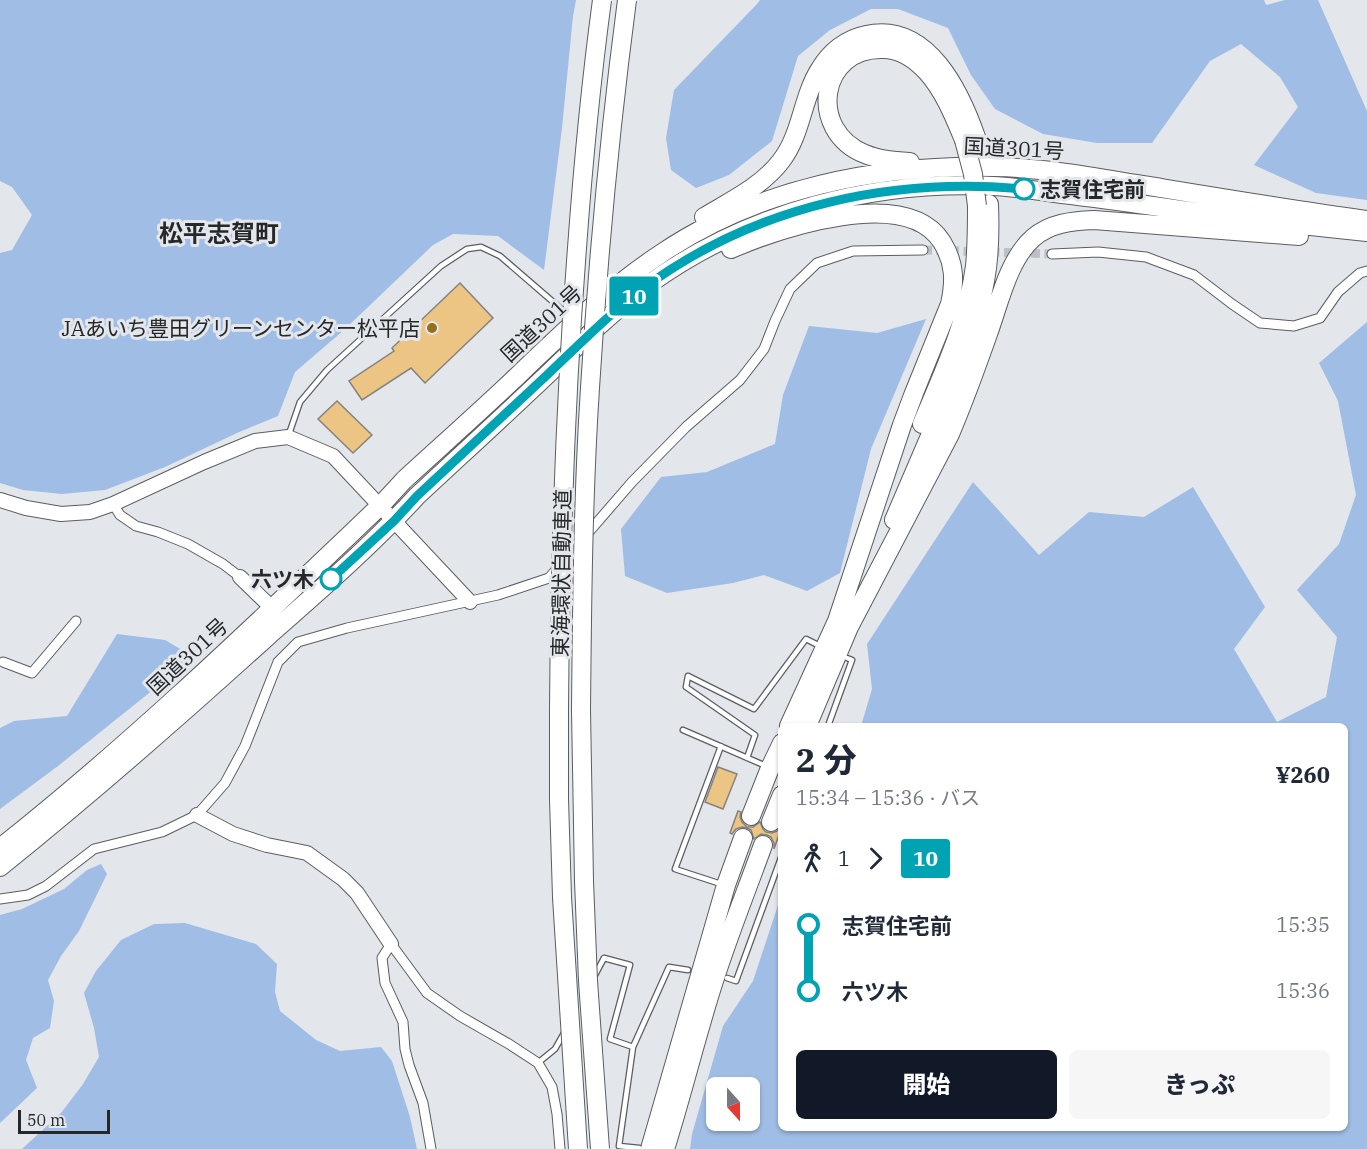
<!DOCTYPE html>
<html lang="ja">
<head>
<meta charset="utf-8">
<style>
	:root { --surface:#fff; --page:#f6f6f7; --text:#1f2937; --muted:#747a83; --accent:#111827 }
	body { margin:0; font-family:"IBM Plex Serif","Noto Sans JP",serif; background:var(--page); color:var(--text); height:100vh; display:flex; flex-direction:column; font-size:22px; white-space:nowrap }
	* { box-sizing:border-box; margin:0 }
	p { font-size:20px; color:var(--muted) }
	.icon { flex:none; width:33px; height:33px; fill:none; stroke:currentColor; stroke-width:2; stroke-linecap:round; stroke-linejoin:round }
	.map { position:relative; flex:1; overflow:hidden }
	.side { position:absolute; left:778px; top:723px; width:570px; height:408px; display:flex; flex-direction:column; background:var(--surface); border-radius:9px; box-shadow:0 2px 4px #0004 }
	.side>* { flex:none }
	.badge { padding:0 12px; border-radius:4px; font-size:21px; line-height:39px }
	.needle { width:39px; rotate:159deg }
	.fabs { position:absolute; left:706px; top:1077px; display:grid; gap:12px }
	.fabs a { display:grid; place-items:center; width:54px; height:54px; border-radius:9px; background:var(--surface); box-shadow:0 2px 4px #0004; font-size:30px }
	.scale { position:absolute; left:18px; bottom:15px; width:92px; box-sizing:border-box; padding-left:6px; border:3px solid #252728; border-top:0; font-size:16px; line-height:21px; white-space:nowrap; color:#252728; -webkit-text-stroke:4px #e3e6eb; paint-order:stroke }
	.map>.badge { position:absolute; translate:-50% -50%; box-shadow:0 0 0 3px #fff }
	.legs { display:flex; align-items:center; gap:9px; height:66px; padding:0 18px; font-size:20px }
	.legs p { margin-inline-start:auto }
	.headline { display:flex; align-items:center; justify-content:space-between; height:102px; padding:0 18px }
	h1 { font-size:33px; font-weight:800; line-height:45px }
	.cta { display:flex; gap:12px; margin-top:auto; padding:12px 18px }
	.cta a { flex:1; height:69px; border-radius:9px; background:var(--accent); color:#fff; font-size:24px; font-weight:800; line-height:69px; text-align:center }
	.cta a+a { background:var(--page); color:var(--text) }
	ul { padding:0 18px; list-style:none }
	li { display:flex; align-items:center; gap:21px; height:66px; font-size:22px }
	li i { display:grid; place-items:center; width:9px; height:100%; margin:0 8px; background:currentColor }
	li i::after { content:''; width:15px; height:15px; margin:-8px; border:4px solid; border-radius:50%; background:var(--surface) }
	li p { margin-inline-start:auto }
	li:first-child i { background:linear-gradient(#0000 50%,currentColor 0) }
	li:last-child i { background:linear-gradient(currentColor 50%,#0000 0) }
	.map>svg:first-child { display:block }
</style>
</head>
<body>
<div class="map">
<svg width="1367" height="1149" viewBox="0 0 1367 1149">
	<rect width="100%" height="100%" fill="#e3e6eb"/>
	<!-- green -->
	<path fill="#a0bde5" fill-rule="evenodd" d="M0,0H576L573,16L562,128L544,270L498,236L453,234L433,245L344,330L295,372L278,416L237,433L165,467L105,490L62,494L23,490L0,483V253L12,250L32,215L12,187L0,181Z
		M760,0H1264L1266,5L1285,0H1318L1367,111V200L1316,193L1254,165L1298,107L1280,77L1241,44L1210,61L1152,143H1097L1043,134L995,109L971,75L948,28L898,9H871L830,30L798,56L772,141L729,175L696,188L671,170L666,138L674,90L757,4Z
		M926,319L871,449L840,573L807,591L764,575L733,583L667,593L625,576L621,529L661,477L707,472L775,444L783,395L809,326L877,333Z
		M1367,322V1149H690L692,1134L723,1026L753,981L781,896L782,1128H1346V726H861L872,689L867,644L973,482L1039,555L1089,512L1144,517L1193,487L1265,607L1234,649L1277,722L1326,697L1337,637L1297,590L1339,544L1356,495L1338,401L1319,363ZM717,1088H750V1120H717Z
		M117,634L165,640L194,657L58,766L0,809V728L14,721L67,716Z
		M101,864L107,874L79,931L61,956L48,980L54,1001L50,1028L33,1038L26,1060L37,1088L0,1123V915L22,909L64,889L87,870Z
		M185,923L256,944L277,964L275,992L280,1011L316,1040L340,1051L381,1047L392,1061L410,1117L417,1149H22L61,1113L83,1084L99,1057L94,1028L84,993L96,971L121,940L154,924Z"/>
	<!-- building -->
	<path fill="#ecc585" stroke="#85827e" stroke-width="1.5" d="M460,283L493,318L425,383L411,368L362,400L349,381L394,351L392,348Z
		M337,401L372,435L353,453L318,419Z
		M718,767L737,774L723,809L705,802Z
		M738,811L741,812L740,817L742,822L747,827H753L760,822L763,829L766,832L772,833L777,831L782,826L774,849V843L771,837L767,835L761,834L754,839L751,830L747,828L742,827L736,829L732,834L730,833Z"/>
	<g fill="none" stroke-linecap="round" stroke-linejoin="round">
		<!-- street-tunnel -->
		<path stroke="#bdc0c4" stroke-width="9" stroke-dasharray="9 4.5" stroke-linecap="butt" d="M923,250L1052,254"/>
		<defs>
			<path id="lane" d="M289,434L300,402L327,370L441,266L467,249L481,247L500,256L566,313
				M828,726L852,660L847,658
				M683,730L766,766
				M721,746L675,869L721,884
				M747,758L755,735L686,687L688,676L754,709L806,639L816,644
				M595,975L604,958L630,965L610,1039L633,1047
				M727,978L736,981L782,855
				M539,1062L555,1049L564,1033
				M639,1148L619,1146L633,1047L669,967L688,970"/>
			<path id="street" d="M1052,254L1098,252L1146,257L1194,275L1232,304L1260,323L1294,326L1320,318L1338,292L1360,273L1367,271
				M113,504L120,515L136,526L158,532L188,544L223,564L240,577
				M3,662L32,673L76,621
				M0,899L28,895L46,886L94,849L162,832L197,815L225,783L245,746L278,662L298,642L347,628L498,595L549,578L632,482L686,427L740,380L764,349L775,321L790,289L817,263L853,251L923,250
				M431,1149L423,1103L409,1065L405,1049L403,1022L385,983L382,958L391,944L427,993L460,1016L509,1044L538,1063L552,1087L557,1114L560,1149"/>
			<path id="secondary" d="M0,500L26,508L61,514L90,512L113,504L204,462L255,441L288,437L333,456L470,602
				M240,577L272,608
				M197,815L233,834L267,845L307,853L343,879L357,893L391,944"/>
			<path id="highway" d="M910,162C895,161 879,160 865,154C807,131 819,47 883,49C900,49 916,60 927,72C944,91 954,116 964,140
				M704,217C731,201 762,186 781,161C802,134 802,97 820,69C830,52 846,39 866,35C928,21 961,93 977,140
				M731,249C780,228 906,185 942,242C955,263 955,281 950,304L914,393L902,425L837,621L789,726
				M922,424C943,373 968,321 975,266C977,246 977,226 977,206
				M894,520C909,485 924,450 939,415C958,372 977,328 985,281C990,255 990,230 989,204
				M581,710L584,881
				M559,711V799L562,897
				M807,726L849,627L950,434C964,401 976,368 988,334C999,304 1008,260 1033,238C1050,223 1072,221 1094,220L1299,236
				M751,816L770,768L782,743
				M771,822L782,795
				M0,848C134,742 257,623 381,505L404,480C440,447 476,415 511,382C559,336 606,290 662,253C759,188 879,164 995,167C1047,168 1098,178 1149,186C1222,198 1294,210 1367,220
				M0,867C92,793 181,715 268,636C319,591 371,546 417,496C461,455 506,414 549,373C582,341 615,309 652,282C750,212 874,180 993,186C1016,187 1039,191 1062,194C1097,198 1132,203 1167,208C1233,218 1300,225 1367,232
				M650,1149L726,885L743,838
				M665,1149C682,1095 695,1041 712,987C727,939 746,892 763,845"/>
		</defs>
		<!-- lane casing -->
		<use href="#lane" stroke="#5a5d61" stroke-width="7"/>
		<!-- street casing -->
		<use href="#street" stroke="#5a5d61" stroke-width="11"/>
		<!-- secondary casing -->
		<use href="#secondary" stroke="#5a5d61" stroke-width="16"/>
		<!-- highway casing -->
		<use href="#highway" stroke="#5a5d61" stroke-width="20"/>
		<!-- lane -->
		<use href="#lane" stroke="#fff" stroke-width="4.5"/>
		<!-- street -->
		<use href="#street" stroke="#fff" stroke-width="9"/>
		<!-- secondary -->
		<use href="#secondary" stroke="#fff" stroke-width="14"/>
		<!-- highway -->
		<use href="#highway" stroke="#fff" stroke-width="18"/>
		<defs>
			<path id="highway-bridge" d="M964,140L973,174L977,206
				M581,710C582,603 583,495 590,388C598,258 610,129 627,0
				M559,711C560,556 565,403 577,248C583,165 591,82 602,0
				M584,881L588,981L600,1149
				M562,897L578,1149"/>
		</defs>
		<!-- highway-bridge casing -->
		<use href="#highway-bridge" stroke="#5a5d61" stroke-width="20" stroke-linecap="butt"/>
		<!-- highway-bridge -->
		<use href="#highway-bridge" stroke="#fff" stroke-width="18"/>
	</g>
	<g fill="none" stroke-linecap="round" stroke-linejoin="round">
		<defs>
			<path id="line-1" d="M331,579L394,521L417,496C460,456 504,415 547,375C581,343 614,309 652,282C761,205 893,177 1024,189"/>
		</defs>
		<!-- line-1 casing -->
		<use href="#line-1" stroke="#fff" stroke-width="14"/>
		<!-- line-1 -->
		<use href="#line-1" stroke="#00a3b4" stroke-width="9"/>
	</g>
	<!-- markers -->
	<g fill="#fff" stroke="#00a3b4" stroke-width="3">
		<circle cx="1024" cy="189" r="10"/>
		<circle cx="331" cy="579" r="10"/>
	</g>
	<circle fill="#976e1a" stroke="#e3e6eb" stroke-width="2" cx="432" cy="328" r="6"/>
	<g text-anchor="middle" dominant-baseline="central" stroke-width="6" stroke-linejoin="round" paint-order="stroke">
		<!-- street labels -->
		<g font-size="21" fill="#252728" stroke="#e3e6eb">
			<text transform="translate(1014 148) rotate(3)">国道301号</text>
			<text transform="translate(541 323) rotate(-43)">国道301号</text>
			<text transform="translate(561 573) rotate(-89)">東海環状自動車道</text>
			<text transform="translate(187 656) rotate(-43)">国道301号</text>
		</g>
		<!-- stop labels -->
		<g font-size="21" font-weight="bold" fill="#252728" stroke="#e3e6eb" text-anchor="start">
			<text x="1040" y="189">志賀住宅前</text>
			<text x="314" y="579" text-anchor="end">六ツ木</text>
		</g>
		<!-- poi labels -->
		<g font-size="21" fill="#252728" stroke="#e3e6eb" text-anchor="end">
			<text x="420" y="328">JAあいち豊田グリーンセンター松平店</text>
		</g>
		<!-- quarter labels -->
		<g font-size="24" font-weight="bold" fill="#252728" stroke="#e3e6eb">
			<text x="219" y="233">松平志賀町</text>
		</g>
	</g>
</svg>
<div class="fabs">
<a><svg class="needle" viewBox="-14 -14 28 28"><path d="M0-13l5 13h-10z" fill="#e53935"/><path d="M0 13l5-13h-10z" fill="#747a83"/></svg></a>
</div>
<div class="scale">50 m</div>
<b class="badge" style="left:634px;top:296px;background:#00a3b4;color:#fff">10</b>
<section class="side">
<div class="headline"><div><h1>2 分</h1><p>15:34 – 15:36 · バス</p></div><b>¥260</b></div>
<div class="legs"><svg class="icon" aria-label="walk" viewBox="0 0 24 24"><circle cx="13" cy="4" r="2"/><path d="M13 8l-2 6 4 7M11 14l-3 7M7 12l3-4h3l4 4"/></svg>1<svg class="icon" aria-label="forward" viewBox="0 0 24 24"><path d="M9 5l7 7-7 7"/></svg><b class="badge" style="background:#00a3b4;color:#fff">10</b></div>
<ul>
<li><i style="color:#00a3b4"></i><b>志賀住宅前</b><p>15:35</p></li>
<li><i style="color:#00a3b4"></i><b>六ツ木</b><p>15:36</p></li>
</ul>
<div class="cta"><a>開始</a><a>きっぷ</a></div>
</section>
</div>
</body>
</html>
